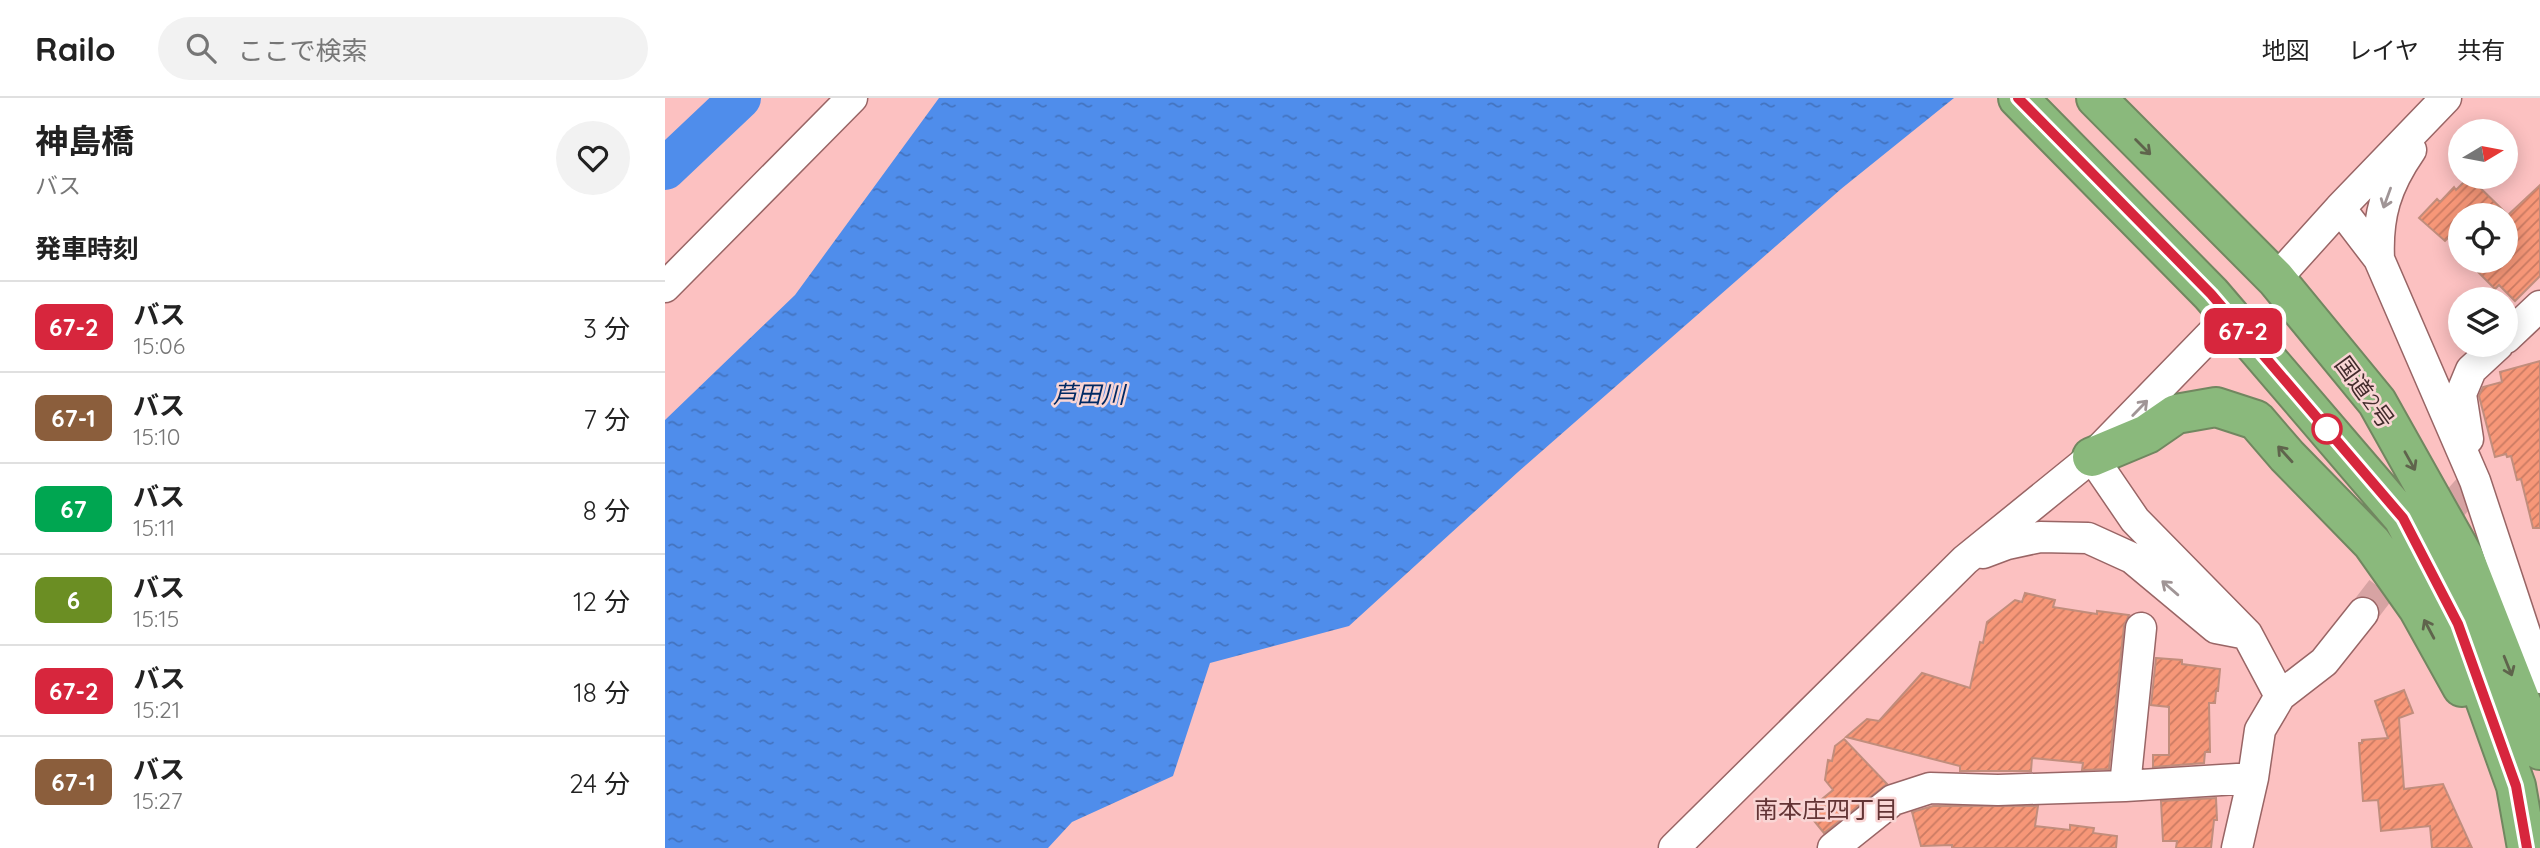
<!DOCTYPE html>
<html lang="ja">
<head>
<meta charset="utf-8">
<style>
	:root { --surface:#fff; --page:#f2f2f2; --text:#222; --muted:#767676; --line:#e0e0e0 }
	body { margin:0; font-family:Quicksand,"Noto Sans JP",sans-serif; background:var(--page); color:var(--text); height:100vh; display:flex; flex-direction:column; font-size:26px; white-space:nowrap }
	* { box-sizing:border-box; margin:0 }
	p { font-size:23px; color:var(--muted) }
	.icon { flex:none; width:38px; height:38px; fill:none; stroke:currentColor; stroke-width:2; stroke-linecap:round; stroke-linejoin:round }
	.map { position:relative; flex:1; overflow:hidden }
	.panel { display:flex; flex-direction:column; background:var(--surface); width:665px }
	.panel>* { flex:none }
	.badge { padding:0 14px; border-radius:10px; font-size:24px; line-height:46px }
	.needle { width:46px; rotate:80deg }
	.fabs { position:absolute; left:1783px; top:21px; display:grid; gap:14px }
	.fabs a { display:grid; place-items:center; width:70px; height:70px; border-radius:50%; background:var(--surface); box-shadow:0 4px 18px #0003; font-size:35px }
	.map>.badge { position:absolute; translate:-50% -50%; box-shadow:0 0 0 4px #fff }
	h2 { padding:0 35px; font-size:26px; line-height:63px }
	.round { display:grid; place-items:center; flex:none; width:74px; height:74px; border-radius:37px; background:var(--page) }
	.headline { display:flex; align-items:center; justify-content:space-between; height:119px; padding:0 35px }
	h1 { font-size:33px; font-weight:700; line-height:52px }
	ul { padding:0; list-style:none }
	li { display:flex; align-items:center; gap:21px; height:91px; padding:0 35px; border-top:2px solid var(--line) }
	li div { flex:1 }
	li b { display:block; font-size:26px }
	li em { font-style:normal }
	li .badge { min-width:77px; font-weight:700; text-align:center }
	header { display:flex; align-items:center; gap:42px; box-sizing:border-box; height:98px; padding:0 35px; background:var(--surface); border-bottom:2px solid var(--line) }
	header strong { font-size:33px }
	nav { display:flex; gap:38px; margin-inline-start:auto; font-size:24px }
	.search { width:490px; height:63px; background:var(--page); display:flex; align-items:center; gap:18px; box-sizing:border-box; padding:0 24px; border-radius:38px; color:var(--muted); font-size:26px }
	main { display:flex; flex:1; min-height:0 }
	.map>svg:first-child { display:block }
</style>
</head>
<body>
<header>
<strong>Railo</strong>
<div class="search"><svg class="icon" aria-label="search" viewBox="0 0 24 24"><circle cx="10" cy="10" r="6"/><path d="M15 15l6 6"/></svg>ここで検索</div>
<nav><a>地図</a><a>レイヤ</a><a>共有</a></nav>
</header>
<main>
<section class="panel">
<div class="headline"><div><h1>神島橋</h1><p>バス</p></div><a class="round"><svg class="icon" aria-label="heart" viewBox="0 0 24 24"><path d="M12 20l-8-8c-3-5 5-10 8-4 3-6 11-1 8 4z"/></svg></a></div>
<h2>発車時刻</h2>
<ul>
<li><span class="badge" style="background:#d7263d;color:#fff">67-2</span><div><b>バス</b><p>15:06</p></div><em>3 分</em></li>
<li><span class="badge" style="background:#8b5e3c;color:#fff">67-1</span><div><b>バス</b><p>15:10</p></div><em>7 分</em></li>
<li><span class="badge" style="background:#00a651;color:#fff">67</span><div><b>バス</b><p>15:11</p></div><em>8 分</em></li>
<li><span class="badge" style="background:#6b8e23;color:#fff">6</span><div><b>バス</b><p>15:15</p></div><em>12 分</em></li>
<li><span class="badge" style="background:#d7263d;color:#fff">67-2</span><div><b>バス</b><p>15:21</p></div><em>18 分</em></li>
<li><span class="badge" style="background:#8b5e3c;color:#fff">67-1</span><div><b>バス</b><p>15:27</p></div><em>24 分</em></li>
</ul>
</section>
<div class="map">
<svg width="1875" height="750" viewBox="0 0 1875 750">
	<defs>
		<pattern id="water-ripples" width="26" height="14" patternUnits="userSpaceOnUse" patternTransform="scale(1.75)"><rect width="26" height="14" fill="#4f8deb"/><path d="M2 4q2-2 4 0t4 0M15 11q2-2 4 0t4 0" fill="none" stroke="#4373bf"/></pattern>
		<pattern id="building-hatch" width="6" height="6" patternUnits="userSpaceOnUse" patternTransform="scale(1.75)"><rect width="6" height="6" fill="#f79778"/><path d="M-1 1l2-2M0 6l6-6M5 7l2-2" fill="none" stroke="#ca7b63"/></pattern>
	</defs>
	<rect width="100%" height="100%" fill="#fcc1c1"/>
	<!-- water -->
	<path fill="url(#water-ripples)" d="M274,0H1289L1176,91L853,374L684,528L545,565L508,678L407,724L383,750H0V322L130,197Z"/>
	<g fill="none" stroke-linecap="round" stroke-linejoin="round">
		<!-- river -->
		<path stroke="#4f8deb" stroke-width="42" d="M0,71L75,0"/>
	</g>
	<!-- building -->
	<path fill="url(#building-hatch)" stroke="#c18d7c" stroke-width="2" d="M1804,79L1843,117L1875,87V178L1850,203L1834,187L1830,191L1811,172L1819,163H1841V119L1843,117H1796V127L1780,143L1754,120L1772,101L1775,104L1789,89L1791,92Z
		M1875,263V430H1868L1856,381L1852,382L1846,358L1842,359L1841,356L1830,359L1814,298L1818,289L1837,284L1835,274Z
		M1360,495L1390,502L1388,509L1432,516V513L1464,517L1459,528L1444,671L1417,672L1418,665L1367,660L1366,673H1295V668L1181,639L1202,621L1214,623L1257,575L1305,590L1315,544L1318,545L1322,524L1350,502L1357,504Z
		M1491,560L1517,562V566L1555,571L1553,593H1551L1550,605H1544L1545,654H1540L1539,665L1488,669V657H1504V609L1486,607Z
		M1739,592L1748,615L1734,620L1739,691L1778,686L1807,750H1767L1765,728L1716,733L1713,702L1698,703L1694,645H1697V642L1723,640L1710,603Z
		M1179,641L1222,686L1159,735L1146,719L1155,711L1151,706L1168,692L1160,682L1163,662L1167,663L1170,648Z
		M1551,700L1552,722H1549L1546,750H1511L1512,743H1498L1496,703Z
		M1268,708H1373L1370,728L1405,732V727L1429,730L1428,735L1452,738L1451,750H1287V747L1256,748L1247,714Z"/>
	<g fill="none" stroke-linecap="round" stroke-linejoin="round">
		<!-- minor-tunnel -->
		<path stroke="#d7a3a3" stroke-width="30" stroke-dasharray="30 15" stroke-linecap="butt" d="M1698,515L1738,463L1810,383"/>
		<defs>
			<path id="minor" d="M1675,110L1714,161L1810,383L1875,580
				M1714,161C1712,118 1721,88 1746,52
				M1611,181L1675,110L1781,0
				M0,189L187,0
				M1841,240L1875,208
				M1803,341L1796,296L1806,272L1833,247
				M1427,359L1470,422L1582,536L1615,598
				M1318,455L1342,446L1375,439L1423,440L1467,460L1551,530L1582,536
				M1460,688L1476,530
				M1009,750L1300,462L1427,359L1565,217
				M1168,750L1228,702L1265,690L1333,692L1460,688L1588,680
				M1572,750L1588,680L1595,632L1615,598L1659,564L1698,515"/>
			<path id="highway" d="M1353,0L1546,196L1738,420L1793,526L1851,688L1862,750
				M1431,0L1611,181L1712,304L1799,459L1875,652
				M1427,359L1482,336L1511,316L1551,309L1591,322L1622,358L1707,445L1753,510L1797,589"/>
		</defs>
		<!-- minor casing -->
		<use href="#minor" stroke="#996565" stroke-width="33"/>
		<!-- highway casing -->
		<use href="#highway" stroke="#718760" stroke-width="42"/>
		<!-- minor -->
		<use href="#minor" stroke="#fff" stroke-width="30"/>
		<!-- highway -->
		<use href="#highway" stroke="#8ab97c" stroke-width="38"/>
	</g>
	<!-- one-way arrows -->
	<defs><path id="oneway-shaft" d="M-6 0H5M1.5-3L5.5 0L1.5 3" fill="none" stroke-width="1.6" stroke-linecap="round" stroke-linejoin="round" transform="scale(1.75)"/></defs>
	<g stroke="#5f644c">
		<use href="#oneway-shaft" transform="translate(1478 49) rotate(45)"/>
		<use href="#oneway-shaft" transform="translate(1620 356) rotate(-132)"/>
		<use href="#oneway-shaft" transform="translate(1745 363) rotate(61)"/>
		<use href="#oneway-shaft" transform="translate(1764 531) rotate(-118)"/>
		<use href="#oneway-shaft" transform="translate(1843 568) rotate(68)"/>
	</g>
	<g stroke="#a09596">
		<use href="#oneway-shaft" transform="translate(1722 100) rotate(110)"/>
		<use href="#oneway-shaft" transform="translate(1475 310) rotate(-46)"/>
		<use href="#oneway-shaft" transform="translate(1505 490) rotate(-139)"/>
	</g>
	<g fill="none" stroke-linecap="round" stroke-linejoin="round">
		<defs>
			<path id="line" d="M1353,0L1546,196L1738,420L1793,526L1851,688L1862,750"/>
		</defs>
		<!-- line casing -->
		<use href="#line" stroke="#fff" stroke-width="16"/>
		<!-- line -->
		<use href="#line" stroke="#d7263d" stroke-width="10"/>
	</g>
	<!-- markers -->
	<circle fill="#fff" stroke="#d7263d" stroke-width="3.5" cx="1662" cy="331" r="14"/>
	<g text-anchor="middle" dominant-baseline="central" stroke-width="5" stroke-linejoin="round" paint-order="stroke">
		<!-- street labels -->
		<g font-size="23" fill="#422b2c" stroke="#f9d5d4">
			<text transform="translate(1700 294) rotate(54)">国道2号</text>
		</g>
		<!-- water labels -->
		<g font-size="24" font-style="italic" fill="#002963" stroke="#f9d5d4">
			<text x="424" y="296">芦田川</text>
		</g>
		<!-- neighbourhood labels -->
		<g font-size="24" fill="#633435" stroke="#f9d5d4">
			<text x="1161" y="711">南本庄四丁目</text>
		</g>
	</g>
</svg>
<div class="fabs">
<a><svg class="needle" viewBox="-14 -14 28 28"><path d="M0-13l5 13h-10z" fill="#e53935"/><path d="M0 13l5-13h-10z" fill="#767676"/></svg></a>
<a><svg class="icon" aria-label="locate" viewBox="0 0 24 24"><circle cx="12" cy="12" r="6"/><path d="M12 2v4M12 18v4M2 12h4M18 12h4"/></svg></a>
<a><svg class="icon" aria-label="layers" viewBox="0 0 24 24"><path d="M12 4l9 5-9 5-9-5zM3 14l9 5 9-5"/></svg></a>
</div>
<b class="badge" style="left:1578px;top:233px;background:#d7263d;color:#fff">67-2</b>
</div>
</main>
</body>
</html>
